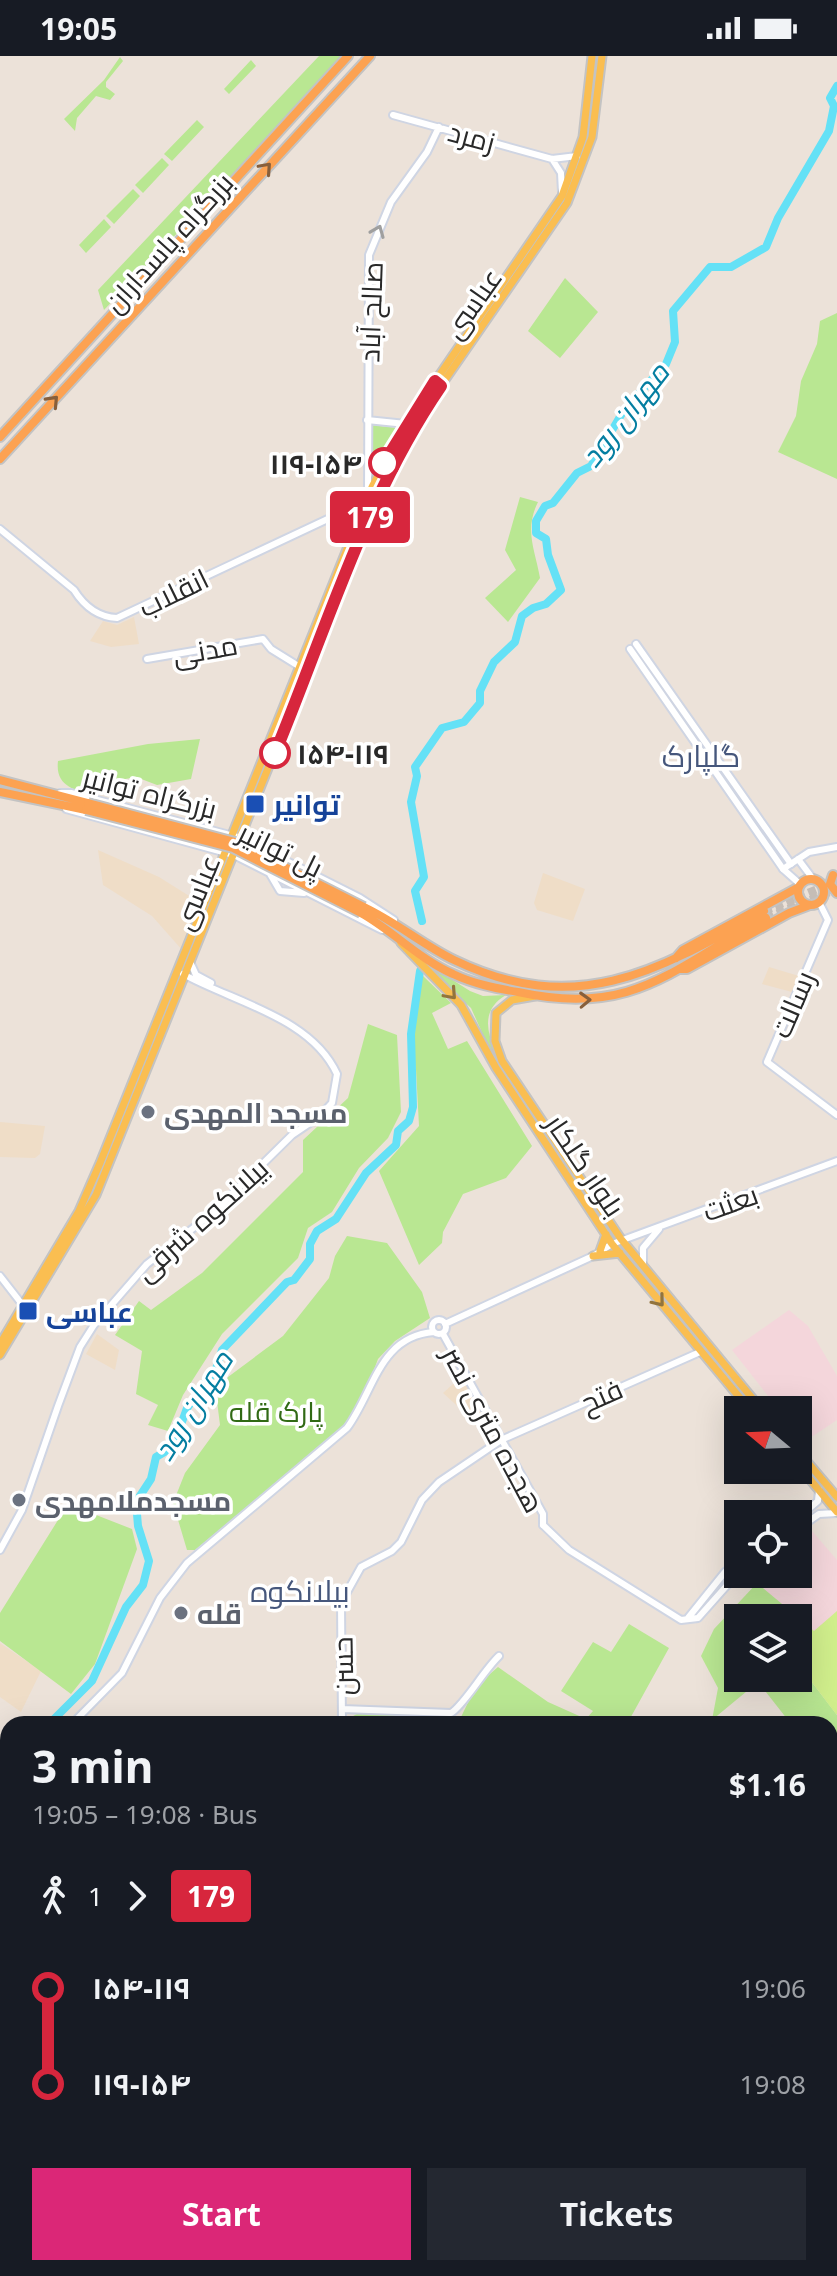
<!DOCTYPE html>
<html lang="en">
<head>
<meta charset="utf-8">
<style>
	:root { --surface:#171b24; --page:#242831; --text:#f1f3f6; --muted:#9ea1a6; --accent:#db2777 }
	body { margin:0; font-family:"Noto Sans",Cairo,sans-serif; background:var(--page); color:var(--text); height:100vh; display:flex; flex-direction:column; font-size:30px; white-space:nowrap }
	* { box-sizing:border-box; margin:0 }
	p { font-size:26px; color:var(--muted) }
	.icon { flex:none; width:44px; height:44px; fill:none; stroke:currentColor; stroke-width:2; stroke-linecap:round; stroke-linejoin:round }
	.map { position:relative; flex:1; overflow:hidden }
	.sheet { position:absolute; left:0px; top:1660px; width:838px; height:560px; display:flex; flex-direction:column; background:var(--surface); border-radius:24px 24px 0 0; box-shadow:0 8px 32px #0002 }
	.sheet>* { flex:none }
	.badge { padding:0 16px; border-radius:6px; font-size:28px; line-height:52px }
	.needle { width:52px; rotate:289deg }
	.fabs { position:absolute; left:724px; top:1340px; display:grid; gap:16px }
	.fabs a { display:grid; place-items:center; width:88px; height:88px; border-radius:0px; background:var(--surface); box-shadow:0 8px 32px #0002; font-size:40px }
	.map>.badge { position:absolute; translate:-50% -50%; box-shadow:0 0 0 4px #fff }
	.legs { display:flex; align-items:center; gap:12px; height:88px; padding:0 32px; font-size:26px }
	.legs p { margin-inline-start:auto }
	.overview { display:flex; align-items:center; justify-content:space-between; height:136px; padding:0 32px }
	h1 { font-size:44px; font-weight:700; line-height:60px }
	.action { display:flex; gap:16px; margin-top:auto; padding:16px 32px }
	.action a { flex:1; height:92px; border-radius:0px; background:var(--accent); color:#fff; font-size:32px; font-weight:700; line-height:92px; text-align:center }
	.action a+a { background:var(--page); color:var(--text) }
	ul { padding:0 32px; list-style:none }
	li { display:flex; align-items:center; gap:28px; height:96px; font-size:30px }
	li i { display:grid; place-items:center; width:12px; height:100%; margin:0 10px; background:currentColor }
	li i::after { content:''; width:20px; height:20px; margin:-10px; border:6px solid; border-radius:50%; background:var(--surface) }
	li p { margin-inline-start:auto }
	li:first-child i { background:linear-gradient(#0000 50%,currentColor 0) }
	li:last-child i { background:linear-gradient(currentColor 50%,#0000 0) }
	.status { display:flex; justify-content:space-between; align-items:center; height:56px; padding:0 40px; background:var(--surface); direction:ltr }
	.status svg { height:22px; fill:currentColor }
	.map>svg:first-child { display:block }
</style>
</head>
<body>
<div class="status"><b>19:05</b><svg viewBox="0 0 49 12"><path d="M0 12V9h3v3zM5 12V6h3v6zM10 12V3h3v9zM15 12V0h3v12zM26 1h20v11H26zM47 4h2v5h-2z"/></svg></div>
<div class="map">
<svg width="837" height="2220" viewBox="0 0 837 2220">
	<rect width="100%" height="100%" fill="#ece2d9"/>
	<!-- education -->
	<path fill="#efddc7" d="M134,561L139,588L111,591L90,585L103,565L117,569Z
		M98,794L159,821L202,848L183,895L152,860L103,829Z
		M543,817L585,833L573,865L537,854L534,847Z
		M769,911L799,920L792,936L762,928Z
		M0,1066L45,1070L40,1098L35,1102L0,1101Z
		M97,1278L119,1294L115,1314L86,1298Z
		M462,1320L485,1360L476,1367L443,1337Z
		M0,1587L41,1615L21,1656L0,1641Z
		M837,1870V2107L830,2102V1877Z"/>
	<!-- medical -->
	<path fill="#f4d6db" d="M789,1254L808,1270L837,1320V1364L804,1386L798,1378V1354H779L732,1294Z
		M812,1475L837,1504V1555L814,1576L751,1522L757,1518H798V1486Z
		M8,1792V1853L6,1854L0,1809Z"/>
	<!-- green -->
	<path fill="#b9e792" d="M319,0H346L104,254L98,234Z
		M120,1L123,5L106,26V31L115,38L110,44L96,40L77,62L75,75L64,63L104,24Z
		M251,4L256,10L229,38L224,33Z
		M197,64L204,71L172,105L164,98Z
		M162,102L169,109L143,137L135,129Z
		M133,133L140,140L114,168L106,160Z
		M104,163L111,171L86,197L79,189Z
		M565,222L598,256L560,302L528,275Z
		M837,257V423L778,396L796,360L801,325L817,288L820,265Z
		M370,369L399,372L371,425V424Z
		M520,441L538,446C524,474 535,493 540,522L508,566L485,542L516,514L505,494Z
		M200,683L191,723L157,729L136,721L99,728L94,739C74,734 55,730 58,705L148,688Z
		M413,899L470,935L483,940L506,939C460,966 516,1019 522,1047L494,1003L471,952Z
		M422,919L451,947L432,957L448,993L467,985L532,1090L506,1122L463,1138L443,1176L442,1187L419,1209L379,1115L419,1070L416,1013L412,996Z
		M368,968L397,979L401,1056L388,1082L359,1112L332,1156L308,1172L298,1202L222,1278L183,1339L168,1375L148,1369L158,1349L136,1338L142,1295L115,1279L139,1245L151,1254L202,1217L303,1116V1084L348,1042Z
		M347,1180L387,1187L422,1236L430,1262L395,1285L378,1303L360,1351L343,1372L195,1494H187L173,1447L185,1417L220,1369L217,1345L228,1321L283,1280L329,1222L335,1200Z
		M68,1448L132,1473L137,1493L95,1608L71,1638L0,1585V1557Z
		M757,1527L806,1568L798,1575V1562H738V1622H798V1608L837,1659V1719L833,1722L830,1718V1668H791L758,1626L712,1664L718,1632L701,1600L714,1573Z
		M629,1568L669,1592L627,1668H347V1663L359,1657L461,1661L476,1630L498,1611L548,1646L586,1663L593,1655L561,1635L593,1586L611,1596Z
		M837,1997V2092L830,2087V2007Z
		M0,2116L8,2127V2209L1,2220Z"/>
	<!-- pitch -->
	<path fill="#d1ef8c" d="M837,1555V1658H836L798,1608V1575L806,1568L814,1575Z"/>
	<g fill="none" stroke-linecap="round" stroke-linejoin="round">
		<!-- river -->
		<path stroke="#64e1f6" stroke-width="8" d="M422,865L415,835L424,821L411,746L417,720L415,711L442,672L464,666L480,647V635L494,606L515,586L522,560L533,552L546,548L561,534L548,499L546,483L536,477V465L545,450L553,447L577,417L591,410L624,354L666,308L675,286L673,255L710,211H731L766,191L778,162L829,75L834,50L830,42L837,30
			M49,1668L92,1625L126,1551L143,1529L149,1505L138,1470L136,1446L151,1423L156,1401L173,1391L187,1352L216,1313L222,1294L287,1226L294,1224L310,1203V1188L317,1175L336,1163L366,1117L396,1089L398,1075L409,1065L413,1051L411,978L420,915
			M0,1694L8,1689
			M830,1791L837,1787
			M137,2220L154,2212"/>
		<!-- trunk-tunnel -->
		<path stroke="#c5bdb6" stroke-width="8" stroke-dasharray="8 4" stroke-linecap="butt" d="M764,855L837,825
			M766,862L837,833"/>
		<defs>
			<path id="tertiary" d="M393,59L552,103L577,100
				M552,103L561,117L562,136
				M367,364L406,368
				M368,437L369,199L391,146L427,96L439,71
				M336,460L348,464L354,474
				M0,473L74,534C84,550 97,561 117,562L366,445
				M636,588L791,808
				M630,593L783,813
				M147,603L263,583L271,593L300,611
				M60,737H71L241,782L360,842L394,864
				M66,753L234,799L382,874
				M270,818L280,835L304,837
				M432 1271a7 7 0 1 1 14 0a7 7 0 1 1-14 0Z
				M445,1268L593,1200L612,1188
				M443,1278L543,1458V1469
				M342,1653L451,1657C464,1649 484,1614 499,1600
				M72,1668L122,1617L160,1542L187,1507L347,1372C374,1336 379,1280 434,1276
				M342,1668L341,1547L361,1511L392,1495L401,1486L422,1444L439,1426L501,1384L700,1296
				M0,1709L8,1705"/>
			<path id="secondary" d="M798,803L813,823
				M801,829L783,813L809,796L837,791
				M819,846L828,864L767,1006L837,1059
				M191,908L196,919L211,927
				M612,1188L837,1105
				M643,1208V1192L659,1173
				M0,1220L25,1252
				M798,1462L818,1445L819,1434
				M543,1469L569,1494L681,1564L698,1562L738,1517
				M798,1473L819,1458L837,1457
				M0,1494L22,1454L58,1350L80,1291L94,1269L147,1208L214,1156L292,1079L320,1060L332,1047L337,1018C311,961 233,946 183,918
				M688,1562L725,1516L738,1506"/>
			<path id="primary" d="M401,887L461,949L496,1012L612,1188L750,1354
				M535,940L512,944L496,957L495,985L502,1005L621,1183L762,1354
				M600,1195L606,1178
				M593,1200L620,1197
				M0,1288L79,1155L100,1107L372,431L406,368L562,140L583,81L592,0
				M0,1299L96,1139L375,447L431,344L567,147L592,81L602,0
				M798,1395L837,1441
				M798,1409L837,1456
				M830,1846L837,1842
				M830,1860L837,1855
				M830,2108L837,2114
				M491,2220L498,2212"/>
			<path id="trunk" d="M0,381L348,0
				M0,403L370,0
				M0,724L88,747
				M0,736L86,754
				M833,819L830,828L837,837
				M798 836a13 13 0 1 1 26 0a13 13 0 1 1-26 0Z
				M364,851C396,866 423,889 454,904C577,963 658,915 764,855
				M361,857C393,875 419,903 453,918C474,928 495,932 518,936C634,961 671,913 766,862
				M676,902L683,894L799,831
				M680,913H687L789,857L810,849
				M830,1751L837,1747
				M830,1764L837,1759
				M830,1773L837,1768
				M0,1901L8,1903
				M0,1910L8,1913
				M529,2212L539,2220
				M553,2212L564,2220
				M89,2220L111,2212
				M173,2220L190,2212"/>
		</defs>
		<!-- tertiary casing -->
		<use href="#tertiary" stroke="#cfd5e3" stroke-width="10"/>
		<!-- secondary casing -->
		<use href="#secondary" stroke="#cfd5e3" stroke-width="10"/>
		<!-- primary casing -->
		<use href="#primary" stroke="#c3c3c3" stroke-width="11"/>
		<!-- trunk casing -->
		<use href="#trunk" stroke="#c3c3c3" stroke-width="12"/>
		<!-- tertiary -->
		<use href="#tertiary" stroke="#fff" stroke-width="6"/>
		<!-- secondary -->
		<use href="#secondary" stroke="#fff" stroke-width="6"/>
		<!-- primary -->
		<use href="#primary" stroke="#fabe51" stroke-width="7"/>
		<!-- trunk -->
		<use href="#trunk" stroke="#fca252" stroke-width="8"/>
		<defs>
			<path id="trunk-bridge" d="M88,747L235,786L364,851
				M86,754L233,792L361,857"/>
		</defs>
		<!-- trunk-bridge casing -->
		<use href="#trunk-bridge" stroke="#c3c3c3" stroke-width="12" stroke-linecap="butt"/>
		<!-- trunk-bridge -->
		<use href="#trunk-bridge" stroke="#fca252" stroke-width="8"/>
	</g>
	<!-- one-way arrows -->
	<defs><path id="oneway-chevron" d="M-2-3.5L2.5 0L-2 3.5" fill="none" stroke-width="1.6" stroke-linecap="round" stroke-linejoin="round" transform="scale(2)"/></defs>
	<g stroke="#885f3b">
		<use href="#oneway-chevron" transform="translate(266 112) rotate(-48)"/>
		<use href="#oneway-chevron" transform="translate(53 345) rotate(-47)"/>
		<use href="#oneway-chevron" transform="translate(585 944) rotate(-2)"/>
	</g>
	<use stroke="#9f9f9f" href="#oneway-chevron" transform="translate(378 175) rotate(-68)"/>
	<g stroke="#92743d">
		<use href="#oneway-chevron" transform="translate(451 938) rotate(48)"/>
		<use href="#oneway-chevron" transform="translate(659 1245) rotate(51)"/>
	</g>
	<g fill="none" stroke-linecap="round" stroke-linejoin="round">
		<defs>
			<path id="line-1" d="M275,697C326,574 365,441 441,330L435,325L384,407"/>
		</defs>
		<!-- line-1 casing -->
		<use href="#line-1" stroke="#fff" stroke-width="18"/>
		<!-- line-1 -->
		<use href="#line-1" stroke="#d7263d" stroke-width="12"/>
	</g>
	<!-- markers -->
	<g fill="#fff" stroke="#d7263d" stroke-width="4">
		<circle cx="384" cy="407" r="14"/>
		<circle cx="275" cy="697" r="14"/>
	</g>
	<g fill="#1a4fb4" stroke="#fff" stroke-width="3">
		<rect x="245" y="738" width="20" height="20" rx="4"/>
		<rect x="18" y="1245" width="20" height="20" rx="4"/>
	</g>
	<g fill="#6b7280" stroke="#fff" stroke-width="3">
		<circle cx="148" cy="1056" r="8"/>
		<circle cx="19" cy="1444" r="8"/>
		<circle cx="181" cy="1557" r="8"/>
	</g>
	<g text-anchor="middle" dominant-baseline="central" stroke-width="7" stroke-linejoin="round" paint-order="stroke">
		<!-- street labels -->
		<g font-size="28" fill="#292929" stroke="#fff">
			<text transform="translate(472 80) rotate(15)">زمرد</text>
			<text transform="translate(168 186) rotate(-48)">بزرگراه پاسداران</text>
			<text transform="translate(472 247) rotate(-55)">عباسى</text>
			<text transform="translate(370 256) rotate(-88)">صالح آباد</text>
			<text transform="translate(173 536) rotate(-26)">انقلاب</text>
			<text transform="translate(205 593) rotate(-10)">مدنی</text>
			<text transform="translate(150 736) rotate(14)">بزرگراه توانیر</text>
			<text transform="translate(281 793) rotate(26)">پل توانیر</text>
			<text transform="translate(196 836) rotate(-68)">عباسى</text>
			<text transform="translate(792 948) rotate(-67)">رسالت</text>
			<text transform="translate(586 1109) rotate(56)">بلوار گلکار</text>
			<text transform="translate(730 1146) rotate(-20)">بعثت</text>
			<text transform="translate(201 1163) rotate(-42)">بیلانکوه شرقی</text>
			<text transform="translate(601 1339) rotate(-24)">فتح</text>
			<text transform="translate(494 1373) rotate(62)">هجده متری نصر</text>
			<text transform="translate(342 1610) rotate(-91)">حسن</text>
		</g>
		<!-- stop labels -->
		<g font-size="28" font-weight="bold" fill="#292929" stroke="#fff" text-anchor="end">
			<text x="362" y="407">۱۱۹-۱۵۴</text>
			<text x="297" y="697" text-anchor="start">۱۵۴-۱۱۹</text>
		</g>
		<!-- transit labels -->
		<g font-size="28" font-weight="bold" fill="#164399" stroke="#fff" text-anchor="start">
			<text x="273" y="748">توانیر</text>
			<text x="46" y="1255">عباسی</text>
		</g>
		<!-- worship labels -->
		<g font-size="28" font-weight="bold" fill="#5b616d" stroke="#fff" text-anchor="start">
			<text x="164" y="1056">مسجد المهدی</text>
			<text x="35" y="1444">مسجدملامهدی</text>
			<text x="197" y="1557">قله</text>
		</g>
		<!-- park labels -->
		<g font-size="28" fill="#316a15" stroke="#fff">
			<text x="276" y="1355">پارک قله</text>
		</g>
		<!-- water labels -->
		<g font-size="30" font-style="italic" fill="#047ea1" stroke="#fff">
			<text transform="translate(624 358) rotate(-52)">مهران رود</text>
			<text transform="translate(192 1349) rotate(-58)">مهران رود</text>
		</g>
		<!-- neighbourhood labels -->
		<g font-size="30" fill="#46577c" stroke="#fff">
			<text x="701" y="699">گلپارک</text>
			<text x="300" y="1534">بیلانکوه</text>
		</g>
	</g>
</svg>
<div class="fabs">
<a><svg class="needle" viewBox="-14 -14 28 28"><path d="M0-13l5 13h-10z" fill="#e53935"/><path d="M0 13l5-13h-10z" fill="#9ea1a6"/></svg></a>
<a><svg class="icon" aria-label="locate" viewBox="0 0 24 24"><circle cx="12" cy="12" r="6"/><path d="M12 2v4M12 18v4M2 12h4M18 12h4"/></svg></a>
<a><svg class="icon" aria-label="layers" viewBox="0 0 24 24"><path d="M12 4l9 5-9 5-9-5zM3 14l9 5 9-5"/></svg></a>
</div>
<b class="badge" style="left:370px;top:461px;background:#d7263d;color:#fff">179</b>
<section class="sheet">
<div class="overview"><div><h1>3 min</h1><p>19:05 – 19:08 · Bus</p></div><b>$1.16</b></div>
<div class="legs"><svg class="icon" aria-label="walk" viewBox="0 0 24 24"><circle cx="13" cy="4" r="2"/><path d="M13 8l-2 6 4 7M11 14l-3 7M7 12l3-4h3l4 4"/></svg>1<svg class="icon" aria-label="forward" viewBox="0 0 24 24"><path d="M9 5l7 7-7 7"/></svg><b class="badge" style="background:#d7263d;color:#fff">179</b></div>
<ul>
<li><i style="color:#d7263d"></i><b>۱۵۴-۱۱۹</b><p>19:06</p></li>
<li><i style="color:#d7263d"></i><b>۱۱۹-۱۵۴</b><p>19:08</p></li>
</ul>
<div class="action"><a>Start</a><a>Tickets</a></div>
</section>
</div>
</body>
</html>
